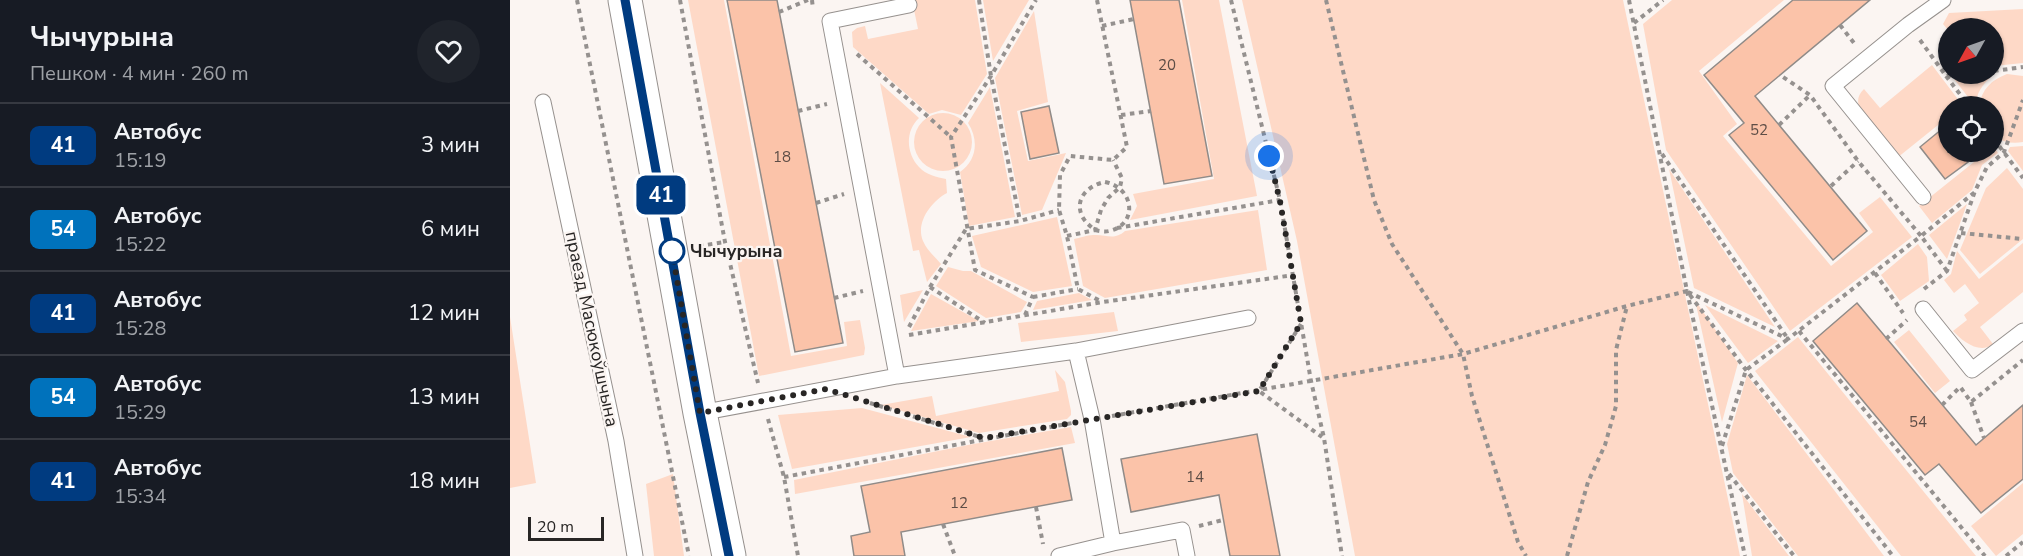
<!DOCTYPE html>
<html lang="ru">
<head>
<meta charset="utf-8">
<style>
	:root { --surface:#171b24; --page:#20242c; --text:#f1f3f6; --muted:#9ea1a6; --line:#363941 }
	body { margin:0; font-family:"Nunito Sans",sans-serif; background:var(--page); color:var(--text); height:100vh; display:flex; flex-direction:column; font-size:22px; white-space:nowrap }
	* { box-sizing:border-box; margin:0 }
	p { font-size:20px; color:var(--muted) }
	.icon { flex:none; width:33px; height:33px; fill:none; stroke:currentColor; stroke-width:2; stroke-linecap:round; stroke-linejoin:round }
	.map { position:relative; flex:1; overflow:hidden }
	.sheet { display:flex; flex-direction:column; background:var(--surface); width:510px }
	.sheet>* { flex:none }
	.badge { padding:0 12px; border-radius:9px; font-size:21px; line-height:39px }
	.needle { width:39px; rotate:230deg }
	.tools { position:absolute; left:1428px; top:18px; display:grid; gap:12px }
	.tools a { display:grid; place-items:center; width:66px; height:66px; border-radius:50%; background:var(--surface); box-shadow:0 2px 4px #0004; font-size:30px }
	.scale { position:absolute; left:18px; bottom:15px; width:76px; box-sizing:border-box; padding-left:6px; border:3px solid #282625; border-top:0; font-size:16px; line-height:21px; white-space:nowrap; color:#282625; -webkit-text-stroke:4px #fbf5f2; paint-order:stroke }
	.you { position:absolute; width:30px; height:30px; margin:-15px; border:4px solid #fff; border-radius:50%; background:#1a73e8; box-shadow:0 0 0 9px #1a73e833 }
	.map>.badge { position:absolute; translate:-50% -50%; box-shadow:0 0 0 3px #fff }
	.round { display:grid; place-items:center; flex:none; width:63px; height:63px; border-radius:32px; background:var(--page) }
	.summary { display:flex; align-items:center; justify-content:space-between; height:102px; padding:0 30px }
	h1 { font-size:28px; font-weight:700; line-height:45px }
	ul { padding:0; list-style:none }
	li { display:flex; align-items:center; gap:18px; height:84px; padding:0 30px; border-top:2px solid var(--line) }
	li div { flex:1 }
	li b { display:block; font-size:22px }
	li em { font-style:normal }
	li .badge { min-width:66px; font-weight:700; text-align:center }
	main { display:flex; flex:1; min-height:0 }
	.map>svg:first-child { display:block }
</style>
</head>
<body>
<main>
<section class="sheet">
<div class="summary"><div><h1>Чычурына</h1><p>Пешком · 4 мин · 260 m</p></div><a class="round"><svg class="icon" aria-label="heart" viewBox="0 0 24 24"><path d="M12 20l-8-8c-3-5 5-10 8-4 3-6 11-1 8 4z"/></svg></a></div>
<ul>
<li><span class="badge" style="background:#003b80;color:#fff">41</span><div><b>Автобус</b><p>15:19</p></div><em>3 мин</em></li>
<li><span class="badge" style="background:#0072bc;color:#fff">54</span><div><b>Автобус</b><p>15:22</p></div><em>6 мин</em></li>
<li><span class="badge" style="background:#003b80;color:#fff">41</span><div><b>Автобус</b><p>15:28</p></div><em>12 мин</em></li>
<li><span class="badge" style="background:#0072bc;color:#fff">54</span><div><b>Автобус</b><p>15:29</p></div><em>13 мин</em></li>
<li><span class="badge" style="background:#003b80;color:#fff">41</span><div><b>Автобус</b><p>15:34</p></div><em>18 мин</em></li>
</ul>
</section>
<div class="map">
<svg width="1513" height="556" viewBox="0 0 1513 556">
	<rect width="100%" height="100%" fill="#fbf5f2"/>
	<!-- green -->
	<path fill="#fed9c7" d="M178,0H214L281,356L337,346L334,322L350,320L355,348L354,355L249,376Z
		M402,0H465L477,74L451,115L432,110L419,114L343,47L342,32L347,28L355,26L358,39L408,29Z
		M473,0H519L483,61Z
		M672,0H709L747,196L620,220L627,206L623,194L704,179Z
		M732,0H1113L1230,556H845L787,241Z
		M1162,0H1274L1189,71L1227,124L1213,136L1321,266L1363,232L1349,213L1370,197L1402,237L1280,331L1156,150L1133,24Z
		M1513,9V63L1484,66V28H1438V30L1433,24L1439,13Z
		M524,11L538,102L507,111L518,161L556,153L532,210L512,215L485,78Z
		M1422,65L1453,106H1438V127L1433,121L1387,158L1350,111C1347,101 1347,96 1354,89L1370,108Z
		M1497,74L1513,76V142C1502,144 1494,142 1484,137V106H1469C1472,89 1481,80 1497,74Z
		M1482,76C1472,85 1467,92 1465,106L1444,79Z
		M370,83L409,118C395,131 396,153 409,167C416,175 427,177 436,179L437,193C422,201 405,222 413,241C417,250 424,256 431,264L417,282L409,250L403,251Z
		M480,87L505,217L459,226L450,172C467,160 469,140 458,123Z
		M404 142a29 29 0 1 1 58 0a29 29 0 1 1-58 0Z
		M1513,146V171L1498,151L1500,147Z
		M1484,147L1488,153L1472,165L1462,190L1422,223L1409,206L1464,162L1456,152H1484Z
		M1497,168L1513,189V239L1470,274L1450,250L1476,188Z
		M1159,169L1265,327L1184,288Z
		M1457,204L1437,259L1419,235Z
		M748,210L757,270L595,298L573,286L564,239C570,238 577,235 583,235C596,234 604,241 615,231Z
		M547,217L562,286L523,292L471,267L462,236Z
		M1513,243V292L1470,327L1483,344C1470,355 1452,341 1443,331L1457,320L1454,315L1469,303L1455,284L1444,293L1434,280L1441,274L1447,251L1469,279Z
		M1408,244L1417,257L1419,281L1390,301L1371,275Z
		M438,267L453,271H461L517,302L511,312L476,318L426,286Z
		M413,290L394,322L390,295Z
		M569,293L582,300L523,310L527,301Z
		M421,294L469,321L401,331Z
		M1185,300L1228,363L1212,422Z
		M1195,305L1268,341L1238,363Z
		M604,312L608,331L511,342L508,323Z
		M0,317L26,483L0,488Z
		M1399,330L1440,381L1425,393L1384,342Z
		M1288,337L1466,556H1391L1245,371Z
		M545,370L555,382L561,411V415L557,419L469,433L371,405L422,396L426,416L549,391Z
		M1237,375L1374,556H1288L1223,473L1217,444Z
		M352,408L461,437L282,469L268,415Z
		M561,427L565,443L285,494L284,480L458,445Z
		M163,474L174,556H144L136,484Z
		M1513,483V534L1486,556L1461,526Z
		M1232,494L1279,556H1242Z"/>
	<!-- building -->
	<path fill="#fbc3a9" stroke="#908b88" stroke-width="1.5" d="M217,0H267L333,343L285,352Z
		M620,0H669L702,176L654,184Z
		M1283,0H1360L1245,96L1357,231L1323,260L1219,135L1234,123L1194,75Z
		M539,106L549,153L520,159L511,112Z
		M1432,129L1438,137V152H1450L1458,162L1435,179L1410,147Z
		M1347,303L1466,445L1513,405V479L1471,513L1429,464L1415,475L1303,341Z
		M747,434L770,556H720L709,495L621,512L611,459Z
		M552,448L562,500L391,532L395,556H344L341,536L360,532L351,486Z"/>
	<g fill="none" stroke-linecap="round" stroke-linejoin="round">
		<defs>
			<path id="lane" d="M399,5L320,21L387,376L566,351L738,318
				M33,102L106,441L125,556
				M1413,197L1323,86L1398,25L1433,0
				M1413,309L1462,370L1513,331
				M566,351L582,419L603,543
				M190,413L387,376
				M549,556L603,543L672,530L677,556"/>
			<path id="secondary" d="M115,0L190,413L219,556"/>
		</defs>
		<!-- lane casing -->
		<use href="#lane" stroke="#96918e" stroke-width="17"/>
		<!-- secondary casing -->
		<use href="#secondary" stroke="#96918e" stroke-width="35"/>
		<!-- path -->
		<path stroke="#95918f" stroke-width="4" stroke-dasharray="4.5 4.5" stroke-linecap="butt" d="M67,0L179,556
			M170,0L215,242L248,383
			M302,0L303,9
			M469,0L481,76L510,221
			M587,0L617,147L603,160L560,156L550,175L549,210L557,236L568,289L592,302
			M721,0L770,200L801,381L814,438L832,556
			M816,0L864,200L882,244L953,354L962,396L1008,542L1016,556
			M1119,0L1177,291L1235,556
			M269,12L298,0
			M1124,23L1153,0
			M1330,25L1344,43
			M592,26L624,19
			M1410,40L1436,76L1457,74
			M347,54L441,137
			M1484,71L1513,67
			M1436,76L1459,106
			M288,111L317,104
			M611,115L641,111
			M1269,125L1301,94
			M1484,139L1513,178
			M1152,154L1278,339L1236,370L1212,446
			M595,182C625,188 628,225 599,231C595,232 589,231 585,230C580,226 575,222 572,216C564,198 579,185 595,182Z
			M1321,186L1348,161
			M306,203L334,194
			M607,228L770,200
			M1451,233L1513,239
			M557,236L585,230L591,210L598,198L610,187L612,178L603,160
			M189,246L215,242
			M1437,271L1411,236L1465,192
			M1365,273L1393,313
			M420,287L475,323
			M1414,289L1437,271L1465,191L1477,167L1494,152L1513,100
			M1178,292L1278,339L1411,236L1348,161L1300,95L1270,75
			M523,297L568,289
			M324,298L353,291
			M515,315L523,297L465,270L441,137L481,76L526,0
			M791,324L749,391L812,437
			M399,327L420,287L456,229L510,221L549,210
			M1289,331L1475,556
			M399,335L593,302L784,275
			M1376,339L1397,320
			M1451,388L1461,402L1513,360
			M1461,402L1474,438
			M360,403L473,438
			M1432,405L1450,387
			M602,416L953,354L1117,306L1177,291L1236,370L1383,556
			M258,419L274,477L288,556
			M1219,474L1284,556
			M274,477L562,423
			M526,507L533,544
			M433,524L445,556
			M689,526L713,520
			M1057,556L1078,482L1095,445L1106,406V350L1117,306
			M1496,556L1513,542"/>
		<!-- lane -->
		<use href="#lane" stroke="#fff" stroke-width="15"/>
		<!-- secondary -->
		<use href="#secondary" stroke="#fff" stroke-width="33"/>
	</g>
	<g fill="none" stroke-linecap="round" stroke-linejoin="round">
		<defs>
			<path id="line" d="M115,0L190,413L219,556"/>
		</defs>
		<!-- line casing -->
		<use href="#line" stroke="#fff" stroke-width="14"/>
		<!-- line -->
		<use href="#line" stroke="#003b80" stroke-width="9"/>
		<!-- walk -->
		<path stroke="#282625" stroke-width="6" stroke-dasharray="0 10.8" d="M162,251L190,413L316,389L474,438L749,391L791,323L770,201L759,156"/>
	</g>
	<!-- markers -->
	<circle fill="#fff" stroke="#003b80" stroke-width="3" cx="162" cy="251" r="12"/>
	<g text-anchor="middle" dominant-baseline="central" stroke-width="4.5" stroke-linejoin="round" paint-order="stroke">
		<!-- number labels -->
		<g font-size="15" fill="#5d4d46">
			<text x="657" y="65">20</text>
			<text x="1249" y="130">52</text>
			<text x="272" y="157">18</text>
			<text x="1408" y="422">54</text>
			<text x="685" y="477">14</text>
			<text x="449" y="503">12</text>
		</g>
		<!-- stop labels -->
		<g font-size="18" font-weight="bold" fill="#282625" stroke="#fbf5f2" text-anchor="start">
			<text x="180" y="251">Чычурына</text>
		</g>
		<!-- street labels -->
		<g font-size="18" fill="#282625" stroke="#fbf5f2">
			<text transform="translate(82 329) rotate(78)">праезд Масюкоўшчына</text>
		</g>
	</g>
</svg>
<div class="tools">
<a><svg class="needle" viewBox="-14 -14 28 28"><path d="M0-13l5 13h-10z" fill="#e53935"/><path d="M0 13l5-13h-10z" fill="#9ea1a6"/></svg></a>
<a><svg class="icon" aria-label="locate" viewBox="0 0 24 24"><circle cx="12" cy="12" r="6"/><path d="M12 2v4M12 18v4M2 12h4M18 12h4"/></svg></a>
</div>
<div class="scale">20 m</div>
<div class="you" style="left:759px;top:156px"></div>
<b class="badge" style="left:151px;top:195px;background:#003b80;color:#fff">41</b>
</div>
</main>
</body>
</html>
